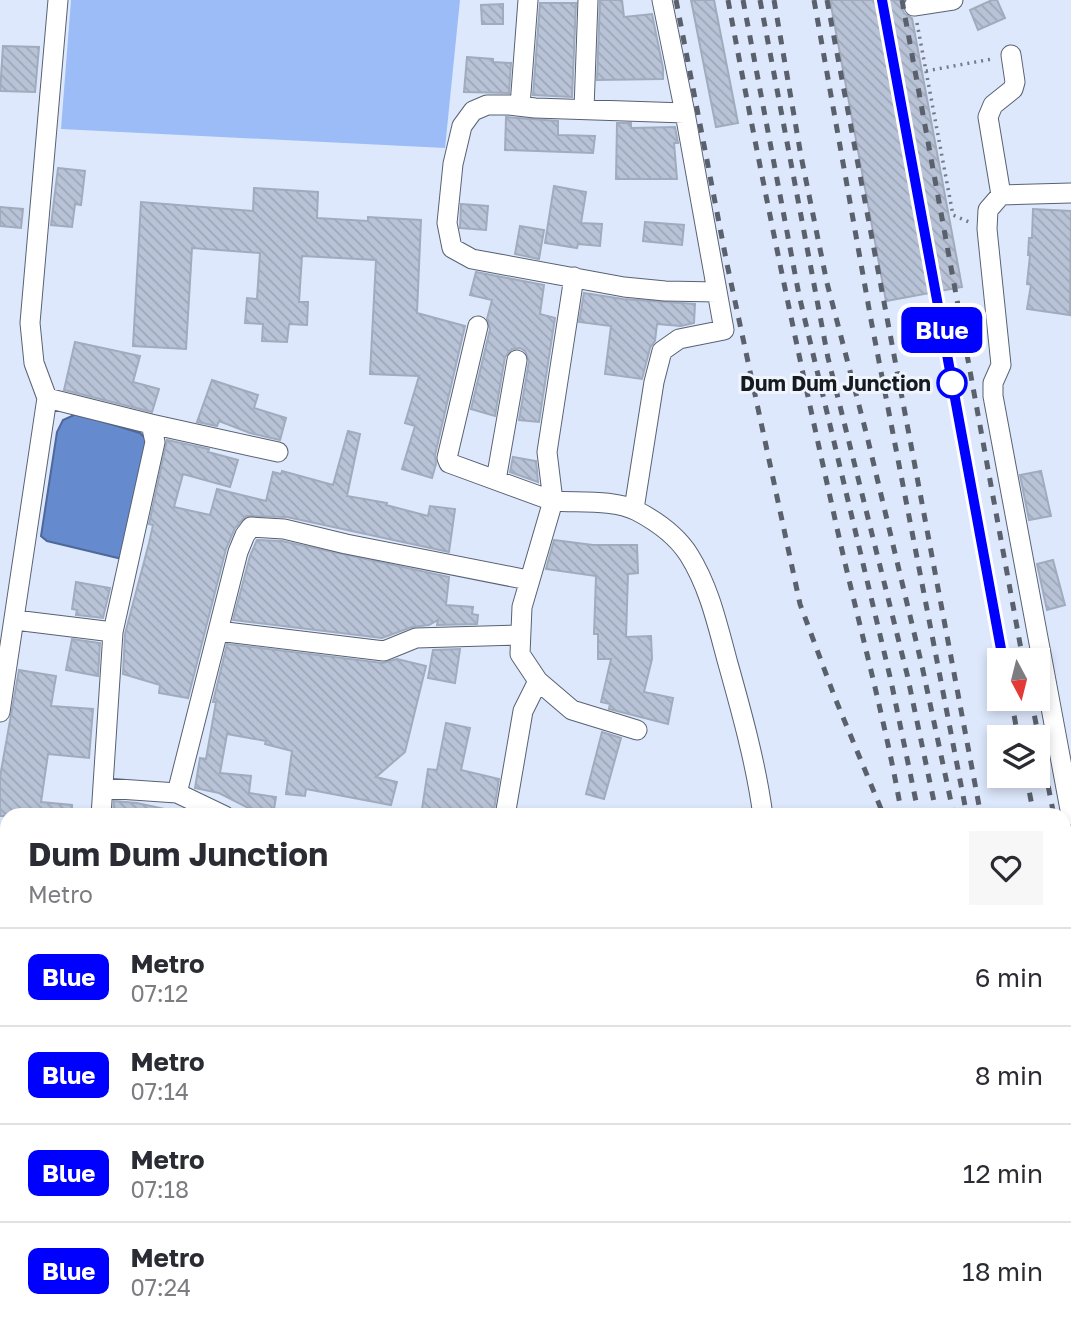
<!DOCTYPE html>
<html lang="en">
<head>
<meta charset="utf-8">
<style>
	:root { --surface:#fff; --page:#f7f7f7; --text:#2b2b33; --muted:#7c7c81; --line:#e1e1e2 }
	body { margin:0; font-family:"Golos Text",sans-serif; background:var(--page); color:var(--text); height:100vh; display:flex; flex-direction:column; font-size:26px; white-space:nowrap }
	* { box-sizing:border-box; margin:0 }
	p { font-size:23px; color:var(--muted) }
	.icon { flex:none; width:38px; height:38px; fill:none; stroke:currentColor; stroke-width:2; stroke-linecap:round; stroke-linejoin:round }
	.map { position:relative; flex:1; overflow:hidden }
	.side { position:absolute; left:0px; top:808px; width:1071px; height:527px; display:flex; flex-direction:column; background:var(--surface); border-radius:21px 21px 0 0; box-shadow:0 4px 10px #0003 }
	.side>* { flex:none }
	.badge { padding:0 14px; border-radius:10px; font-size:24px; line-height:46px }
	.needle { width:46px; rotate:173deg }
	.tools { position:absolute; left:987px; top:648px; display:grid; gap:14px }
	.tools a { display:grid; place-items:center; width:63px; height:63px; border-radius:0px; background:var(--surface); box-shadow:0 4px 10px #0003; font-size:35px }
	.map>.badge { position:absolute; translate:-50% -50%; box-shadow:0 0 0 4px #fff }
	.round { display:grid; place-items:center; flex:none; width:74px; height:74px; border-radius:0px; background:var(--page) }
	.headline { display:flex; align-items:center; justify-content:space-between; height:119px; padding:0 28px }
	h1 { font-size:33px; font-weight:700; line-height:52px }
	ul { padding:0; list-style:none }
	li { display:flex; align-items:center; gap:21px; height:98px; padding:0 28px; border-top:2px solid var(--line) }
	li div { flex:1 }
	li b { display:block; font-size:26px }
	li em { font-style:normal }
	li .badge { min-width:77px; font-weight:700; text-align:center }
	.map>svg:first-child { display:block }
</style>
</head>
<body>
<div class="map">
<svg width="1071" height="1334" viewBox="0 0 1071 1334">
	<defs>
		<pattern id="grass-dots" width="8" height="8" patternUnits="userSpaceOnUse" patternTransform="scale(1.75)"><rect width="8" height="8" fill="#9cbcf7"/><path d="M2 2h.1M6 6h.1" fill="none" stroke="#86a1d3" stroke-width="1.8" stroke-linecap="round"/></pattern>
		<pattern id="building-back-hatch" width="6" height="6" patternUnits="userSpaceOnUse" patternTransform="scale(1.75)"><rect width="6" height="6" fill="#b8c3d7"/><path d="M-1 5l2 2M0 0l6 6M5-1l2 2" fill="none" stroke="#9da7b8"/></pattern>
	</defs>
	<rect width="100%" height="100%" fill="#dde8fc"/>
	<!-- grass -->
	<path fill="url(#grass-dots)" d="M714,1328L715,1334H537L515,1329Z"/>
	<!-- pitch -->
	<path fill="#9cbcf7" d="M71,0H460L445,148L61,129Z"/>
	<!-- water -->
	<path fill="#668ace" stroke="#4e689a" stroke-width="2" d="M74,415H81L140,433L145,438L146,444L122,559L47,541L41,536L57,432L63,420Z"/>
	<g fill="none" stroke-linecap="round" stroke-linejoin="round">
		<!-- stream -->
		<path stroke="#4e689a" stroke-width="6" d="M920,1334V1328"/>
	</g>
	<!-- building -->
	<path fill="url(#building-back-hatch)" stroke="#a1abbe" stroke-width="2" d="M600,0H622L624,17L652,14L663,68V79L597,80Z
		M691,0H714L738,123L716,127Z
		M830,0H904L902,7L904,13L912,18L962,287L886,301Z
		M992,0H997L1005,18L978,30L970,10Z
		M540,3H576L572,97L533,95Z
		M503,4V24H482L481,5Z
		M3,46L39,47L35,92L0,91Z
		M467,57L493,59V62L511,63L509,93L464,92Z
		M506,117L558,121V135L595,136L593,153L505,150Z
		M617,123H631V128L675,127L678,143H674L677,179H616Z
		M58,168L85,171L81,205L75,204L72,227L51,225Z
		M554,186L586,192L581,223L602,224L600,246L578,244L577,248L545,243Z
		M254,188L318,192L317,218L368,221V217L421,220L417,313L465,326L435,455L436,464L432,478L402,469L415,426L405,423L419,376L370,374L376,260L302,256L299,302H308L307,325L289,324L287,342L262,341L263,324L245,323L247,298L257,299L260,253L192,248L186,349L133,346L141,202L253,211Z
		M461,204L488,206L486,230L460,228Z
		M0,207L23,209L21,228L0,226Z
		M1033,209L1071,211L1070,315L1027,309L1031,285L1027,284L1030,255H1028L1029,238H1032Z
		M645,222L684,225L682,245L643,241Z
		M520,226L544,230L539,259L515,254Z
		M476,272L544,285L540,314L555,318L539,422L519,420L529,361L525,351L520,348L512,349L505,357L495,416L471,409L490,329L487,319L492,300L470,295Z
		M584,293L623,299L695,304L694,323L681,326L657,324L655,341L650,348L642,379L605,374L611,326L579,322Z
		M75,342L140,356L133,382L159,389L152,412L64,390Z
		M212,380L258,395L254,408L286,418L280,440L250,433L219,421L217,426L197,422Z
		M348,431L360,434L347,496L387,503L386,505L428,516L430,506L455,509L449,552L287,517L246,516L235,528L226,549L188,698L159,693L160,685L123,674L125,634L149,543L153,525L149,524L167,440L209,449L208,452L238,460L230,487L183,474L174,507L210,515L217,489L266,501L273,472L281,474L282,471L333,485Z
		M513,457L536,461L538,482L510,472Z
		M1041,471L1051,516L1029,520L1020,475Z
		M257,540L282,541L449,577L446,605L473,607L472,614L478,615L477,624L437,625L438,620L429,625L412,627L382,638L233,620L250,556Z
		M554,540L593,545H637L638,573L628,574L626,637L651,636L652,659L644,692L673,698L668,724L609,709L610,704L601,702L611,659H598V634H594L596,576L546,569Z
		M1053,560L1065,605L1047,610L1037,564Z
		M76,582L110,588L103,618L76,615L77,610L72,609Z
		M72,639L100,643L98,676L66,670Z
		M227,644L383,663L397,659L426,666L405,752L376,777L397,782L391,805L306,789L305,796L286,794L292,751L265,744L266,741L227,734L220,773L251,776L249,793L276,797L273,815L260,814L219,793L195,788L200,758L206,759L216,702H213Z
		M460,649L455,683L428,678L433,650Z
		M19,670L56,676L51,706L93,709L89,758L48,754L41,802L72,805V816H0V777Z
		M446,723L470,728L461,770L499,779L493,816H421L428,769L437,770Z
		M602,732L621,738L604,799L586,794Z
		M114,801L137,803L165,809V816H113Z"/>
	<g fill="none" stroke-linecap="round" stroke-linejoin="round">
		<defs>
			<path id="street" d="M914,6L953,0
				M520,106L528,0
				M584,109L588,0
				M685,113L535,108L509,105H487L473,111L462,126L453,164L447,223L452,248L472,259L624,287L665,291L717,292
				M1071,193L1001,195L988,210L987,229L1001,365L993,383V396L1071,815
				M1001,195L988,117L993,105L1013,89L1015,82L1011,55
				M478,326L447,458L449,463L553,501L547,452L574,277
				M47,398L151,424L155,442L113,632L101,816
				M151,424L278,452
				M496,480L517,360
				M634,509L654,382L662,351L679,339L724,330L685,113L662,0
				M15,620L113,632
				M218,631L384,651L416,638L520,635
				M538,681L572,710L637,730
				M0,712L47,398L34,363L30,323L58,0
				M104,788L177,793L225,816
				M177,793L238,552L245,535L251,527L284,529L346,544L528,580
				M505,816L523,711L538,681L520,654L522,607L553,501C578,503 614,499 637,511C656,521 677,536 689,555C709,587 717,623 727,660C741,710 756,763 763,816
				M0,947L7,948
				M0,1291L7,1292
				M341,1328L404,1334
				M56,1334L57,1328
				M107,1334L108,1328
				M231,1334L232,1328
				M476,1334L477,1328
				M793,1334V1328"/>
		</defs>
		<!-- street casing -->
		<use href="#street" stroke="#586273" stroke-width="21"/>
		<!-- path -->
		<path stroke="#747b89" stroke-width="3.5" stroke-dasharray="2 5" stroke-linecap="butt" d="M917,23L953,215L969,222
			M926,71L992,59"/>
		<!-- street -->
		<use href="#street" stroke="#fff" stroke-width="19"/>
		<!-- rail -->
		<path stroke="#5a616c" stroke-width="5" stroke-dasharray="9 9" stroke-linecap="butt" d="M676,0L727,264L800,604L835,698L884,816
			M728,0C760,171 795,341 833,510C855,612 884,712 902,816
			M743,0L799,295L891,681L919,816
			M760,0L828,358L907,674L937,816
			M774,0L801,156L827,283L867,436L922,666L954,816
			M814,0L871,320L967,816
			M827,0L981,816
			M882,0L1003,660
			M902,0L1023,660
			M1011,698L1018,737
			M1031,698L1054,816
			M1026,775L1034,816
			M1064,866L1071,901
			M1064,966L1071,1001
			M1064,1243L1071,1280
			M984,1328L985,1334
			M1001,1328L1002,1334
			M1034,1328L1036,1334
			M1050,1328L1051,1334
			M1064,1328L1065,1334
			M963,1334V1328"/>
	</g>
	<g fill="none" stroke-linecap="round" stroke-linejoin="round">
		<defs>
			<path id="line" d="M882,0L1003,660"/>
		</defs>
		<!-- line casing -->
		<use href="#line" stroke="#fff" stroke-width="16"/>
		<!-- line -->
		<use href="#line" stroke="#00f" stroke-width="10"/>
	</g>
	<!-- markers -->
	<circle fill="#fff" stroke="#00f" stroke-width="3.5" cx="952" cy="383" r="14"/>
	<g text-anchor="middle" dominant-baseline="central" stroke-width="6" stroke-linejoin="round" paint-order="stroke">
		<!-- stop labels -->
		<g font-size="21" font-weight="bold" fill="#161a21" stroke="#f0f5fd" text-anchor="end">
			<text x="931" y="383">Dum Dum Junction</text>
		</g>
	</g>
</svg>
<div class="tools">
<a><svg class="needle" viewBox="-14 -14 28 28"><path d="M0-13l5 13h-10z" fill="#e53935"/><path d="M0 13l5-13h-10z" fill="#7c7c81"/></svg></a>
<a><svg class="icon" aria-label="layers" viewBox="0 0 24 24"><path d="M12 4l9 5-9 5-9-5zM3 14l9 5 9-5"/></svg></a>
</div>
<b class="badge" style="left:942px;top:330px;background:#00f;color:#fff">Blue</b>
<section class="side">
<div class="headline"><div><h1>Dum Dum Junction</h1><p>Metro</p></div><a class="round"><svg class="icon" aria-label="heart" viewBox="0 0 24 24"><path d="M12 20l-8-8c-3-5 5-10 8-4 3-6 11-1 8 4z"/></svg></a></div>
<ul>
<li><span class="badge" style="background:#00f;color:#fff">Blue</span><div><b>Metro</b><p>07:12</p></div><em>6 min</em></li>
<li><span class="badge" style="background:#00f;color:#fff">Blue</span><div><b>Metro</b><p>07:14</p></div><em>8 min</em></li>
<li><span class="badge" style="background:#00f;color:#fff">Blue</span><div><b>Metro</b><p>07:18</p></div><em>12 min</em></li>
<li><span class="badge" style="background:#00f;color:#fff">Blue</span><div><b>Metro</b><p>07:24</p></div><em>18 min</em></li>
</ul>
</section>
</div>
</body>
</html>
